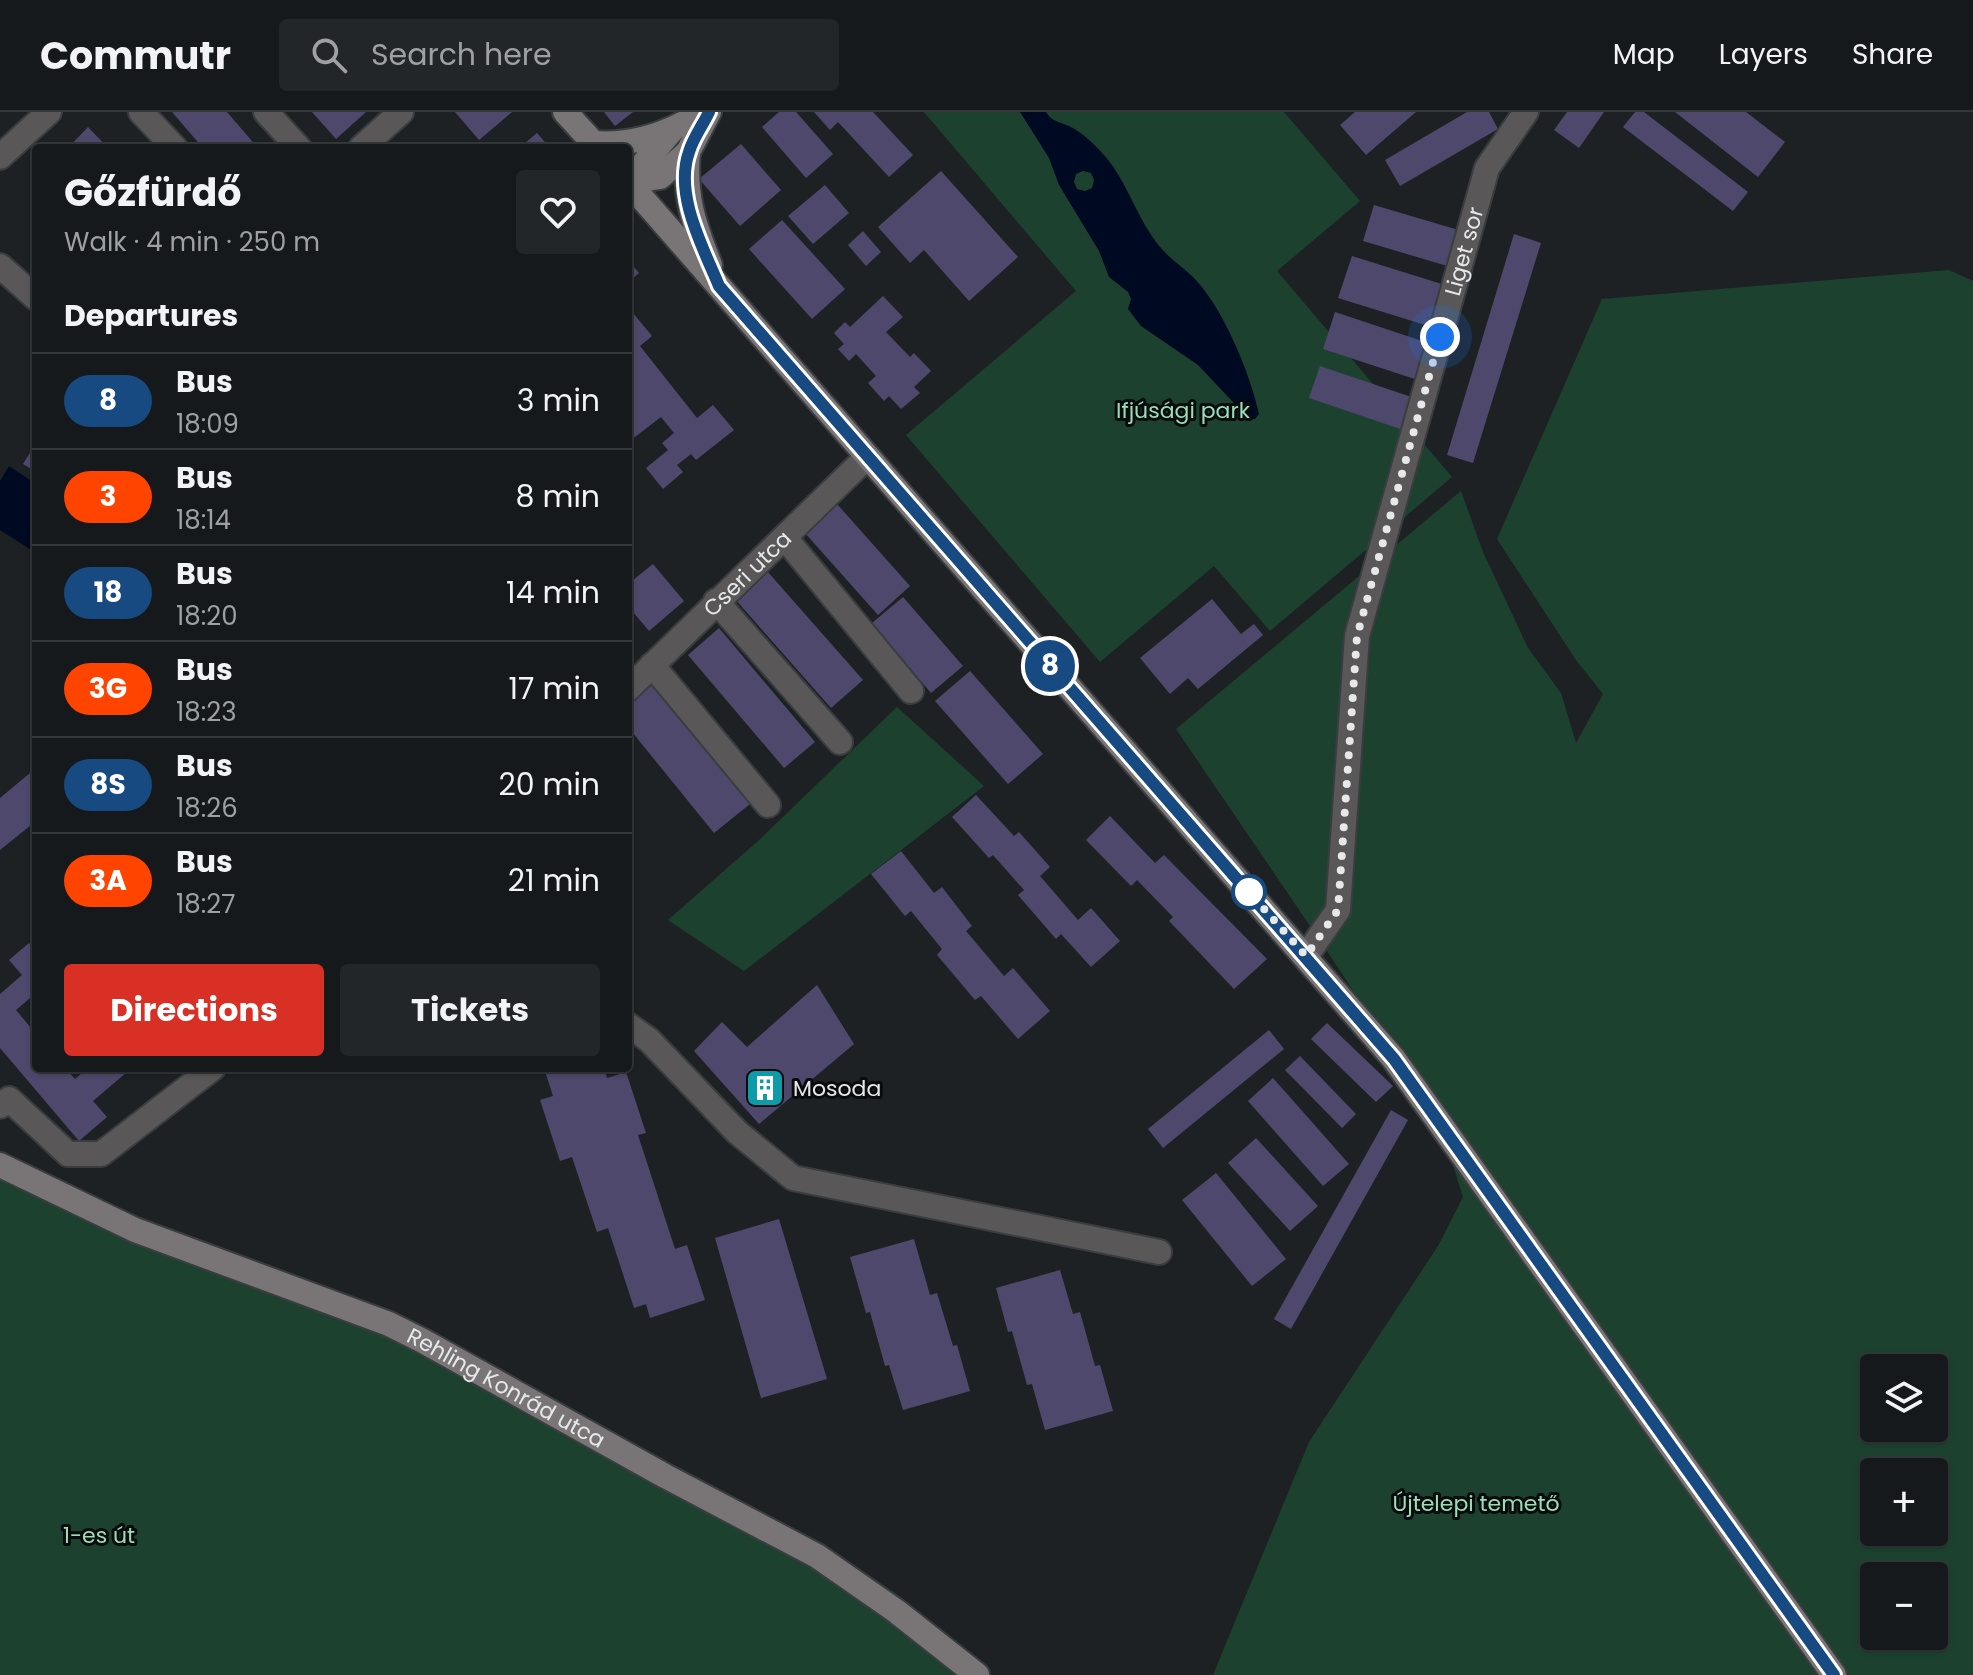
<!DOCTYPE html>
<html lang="en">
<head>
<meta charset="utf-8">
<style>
	:root { --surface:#16191b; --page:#232628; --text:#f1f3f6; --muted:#9ea0a3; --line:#35383a; --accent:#d93025 }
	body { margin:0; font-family:Poppins,sans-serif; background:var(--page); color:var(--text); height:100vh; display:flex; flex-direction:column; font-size:30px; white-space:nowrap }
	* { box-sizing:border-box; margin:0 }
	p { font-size:26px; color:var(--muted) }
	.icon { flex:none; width:44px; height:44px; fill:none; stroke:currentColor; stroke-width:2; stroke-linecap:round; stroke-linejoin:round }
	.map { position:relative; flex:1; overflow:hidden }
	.side { position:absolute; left:32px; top:32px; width:600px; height:928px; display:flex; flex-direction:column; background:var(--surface); border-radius:8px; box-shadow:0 2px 6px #0004,0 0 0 2px var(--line) }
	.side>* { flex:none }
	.badge { padding:0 16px; border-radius:26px; font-size:28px; line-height:52px }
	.controls { position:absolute; left:1860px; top:1242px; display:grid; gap:16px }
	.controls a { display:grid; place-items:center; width:88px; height:88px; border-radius:8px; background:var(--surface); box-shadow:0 2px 6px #0004,0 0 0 2px var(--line); font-size:40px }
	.you { position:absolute; width:40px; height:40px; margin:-20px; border:6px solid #fff; border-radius:50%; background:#1a73e8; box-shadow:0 0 0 12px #1a73e833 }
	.map>.badge { position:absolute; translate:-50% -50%; box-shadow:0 0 0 4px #fff }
	h2 { padding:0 32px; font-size:30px; line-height:72px }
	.round { display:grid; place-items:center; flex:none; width:84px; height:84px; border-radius:8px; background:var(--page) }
	.overview { display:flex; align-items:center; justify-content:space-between; height:136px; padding:0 32px }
	h1 { font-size:38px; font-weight:700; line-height:60px }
	.button { display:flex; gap:16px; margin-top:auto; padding:16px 32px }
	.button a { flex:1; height:92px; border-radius:8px; background:var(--accent); color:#fff; font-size:32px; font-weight:700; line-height:92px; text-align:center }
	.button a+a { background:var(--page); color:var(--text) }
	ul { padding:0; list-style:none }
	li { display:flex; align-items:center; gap:24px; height:96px; padding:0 32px; border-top:2px solid var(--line) }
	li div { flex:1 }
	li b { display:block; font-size:30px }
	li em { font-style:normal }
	li .badge { min-width:88px; font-weight:700; text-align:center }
	header { display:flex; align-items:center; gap:48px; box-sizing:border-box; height:112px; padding:0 40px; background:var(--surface); border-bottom:2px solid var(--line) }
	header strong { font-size:38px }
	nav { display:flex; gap:44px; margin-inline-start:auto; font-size:28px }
	.search { width:560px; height:72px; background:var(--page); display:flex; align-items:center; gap:20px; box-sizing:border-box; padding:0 28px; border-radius:8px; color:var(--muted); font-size:30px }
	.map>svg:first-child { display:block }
</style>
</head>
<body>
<header>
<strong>Commutr</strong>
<div class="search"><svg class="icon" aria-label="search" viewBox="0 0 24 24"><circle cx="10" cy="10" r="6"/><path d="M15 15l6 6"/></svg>Search here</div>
<nav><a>Map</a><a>Layers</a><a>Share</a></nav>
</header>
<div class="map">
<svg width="1973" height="1563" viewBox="0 0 1973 1563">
	<rect width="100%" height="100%" fill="#1e2124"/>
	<!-- green -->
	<path fill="#1c422f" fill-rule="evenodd" d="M924,0H1284L1360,89L1277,159L1452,365L1270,519L1214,454L1100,550L906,323L1076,179Z
		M1949,158L1973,169V1563H1213L1309,1330L1438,1134L1463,1085L1439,1009L1325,836L1176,617L1461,379L1483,440L1528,536L1561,581L1576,631L1603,582L1576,548L1497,427L1602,187ZM1874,1256H1934V1316H1874ZM1874,1360H1934V1420H1874ZM1874,1464H1934V1524H1874Z
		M897,595L984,674L744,859L668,808L758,729Z
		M0,1053L389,1212L817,1444L977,1563H0Z"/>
	<!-- water -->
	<path fill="#000922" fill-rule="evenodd" d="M1020,0H1046C1053,12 1066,10 1076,18C1086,24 1096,34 1104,43C1128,70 1137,108 1161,136C1170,147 1183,155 1193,165C1223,195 1250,261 1259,302L1255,307H1249L1198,253L1141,214L1128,197L1131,187L1128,180L1109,165L1099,139L1059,73L1049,46ZM1083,59L1091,61L1094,68L1092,76L1085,79L1077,77L1074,70L1076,62Z
		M9,354L36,372V441L0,418V369Z"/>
	<!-- building -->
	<path fill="#4e496c" d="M172,0H227L258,36H203Z
		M312,0H366L336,27Z
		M455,0H512L479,28Z
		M604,0H633L615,14Z
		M779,0H796L833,42L806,66L762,15Z
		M814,0H873L913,43L889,65L838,10L830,18Z
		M1355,0H1416L1366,43L1340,13Z
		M1467,0H1489L1498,17L1400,74L1385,48Z
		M1567,0H1604L1579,36L1554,18Z
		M1635,0H1644L1748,80L1733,99L1623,15Z
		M1675,0H1746L1785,30L1758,65Z
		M88,15L108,36H68Z
		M537,21L550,36H519Z
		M741,32L781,78L740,114L699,67Z
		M941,59L1018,145L969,189L924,138L910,151L878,115Z
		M825,73L849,101L813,132L788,104Z
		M1374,93L1482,125L1471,161L1363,129Z
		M782,108L845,177L812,207L749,137Z
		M863,119L881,140L866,154L848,133Z
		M1514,122L1541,131L1473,351L1447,343Z
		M1352,144L1464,179L1451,221L1338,186Z
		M628,148L639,161L628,171Z
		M883,184L903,205L886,220L910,245L914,241L931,259L914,275L920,281L901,297L889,284L884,289L868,271L876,264L856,242L849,249L838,237L844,232L834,221L845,210L850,215Z
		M628,195L652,224L640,234L697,306L713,293L734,318L696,348L691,342L677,353L683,360L663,377L646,356L668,338L662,331L674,321L661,305L631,328L628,324V279L633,275L628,268Z
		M1335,200L1449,238L1436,274L1323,237Z
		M1320,254L1432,292L1421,324L1309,286Z
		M36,331V360L23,352Z
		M837,392L910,474L878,503L805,421Z
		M653,452L684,489L649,519L628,494V472Z
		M767,459L863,568L831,596L735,487Z
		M903,485L963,554L931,581L872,511Z
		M1212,487L1241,522L1254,512L1263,523L1198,577L1188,566L1170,582L1140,546Z
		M719,516L815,630L784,656L688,543Z
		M970,559L1043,642L1008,672L935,589Z
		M653,572L750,692L714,721L628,615V591Z
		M36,656V709L0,738V686Z
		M976,683L1014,724L1019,720L1050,755L1040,764L1078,808L1091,796L1120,829L1091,855L1061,822L1056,827L1018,783L1024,778L993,743L989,746L952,705Z
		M1110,704L1155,751L1164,743L1267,847L1234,877L1169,809L1173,805L1137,768L1131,774L1086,728Z
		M901,739L934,781L942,775L972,814L966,819L1004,864L1013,856L1050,899L1018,927L981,884L975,888L937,843L942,837L911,799L905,804L871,762Z
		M29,831L36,840V881L16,898L36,922V956H65L75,967L88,956H123L127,960L93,989L107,1005L79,1029L0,936V882L22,863L9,848Z
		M817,873L854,932L759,1012L694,939L722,910L747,935Z
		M1327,911L1393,974L1376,990L1311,927Z
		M1269,918L1284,937L1163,1036L1148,1017Z
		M1300,944L1356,1002L1342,1016L1285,958Z
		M544,956H604L607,966L626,960L646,1021L638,1023L675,1137L687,1133L705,1188L650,1206L646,1192L634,1196L608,1116L597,1120L572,1045L560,1049L540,988L553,984Z
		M1273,966L1349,1052L1323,1074L1248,989Z
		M1391,998L1408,1008L1291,1217L1274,1207Z
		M1256,1026L1318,1094L1290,1119L1228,1051Z
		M1216,1061L1286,1147L1252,1174L1182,1088Z
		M779,1107L827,1267L761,1286L715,1126Z
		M914,1127L930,1183L937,1181L953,1234L957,1233L970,1279L903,1298L889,1253L885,1254L870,1200L866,1201L850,1145Z
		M1060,1158L1073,1202L1080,1200L1095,1254L1100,1253L1113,1299L1045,1318L1032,1272L1027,1273L1012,1219L1008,1220L996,1176Z"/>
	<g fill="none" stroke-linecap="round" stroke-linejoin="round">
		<defs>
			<g id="street">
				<path d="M141,0L175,36"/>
				<path d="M266,0L299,36"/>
				<path d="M361,36L401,0"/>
				<path d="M0,45L49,0"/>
				<path d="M0,154L36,186"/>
				<path d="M785,426L911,579"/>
				<path d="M716,489L840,630"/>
				<path d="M652,553L768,693"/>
				<path id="s1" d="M628,577L867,345"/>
				<path id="s2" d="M1306,844L1338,798L1357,524L1487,56L1526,0"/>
				<path d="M628,913L649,928L737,1020L793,1066L1159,1140"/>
				<path d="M0,994L9,987L68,1042H101L213,956"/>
			</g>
			<g id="secondary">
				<path d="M565,0L598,36"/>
				<path d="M593,31C633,34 669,22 703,0"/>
				<path d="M688,40C684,84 694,113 710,153"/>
				<path d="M640,68L660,65L688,40L709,0"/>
				<path d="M628,70L1394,947L1834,1563"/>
				<path d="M637,80L644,51L672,18"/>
				<path id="s3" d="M0,1053L135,1118L389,1212L423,1229L665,1364L817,1444L896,1499L977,1563"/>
			</g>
		</defs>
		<!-- street casing -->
		<use href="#street" stroke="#3a3d40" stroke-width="28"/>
		<!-- secondary casing -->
		<use href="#secondary" stroke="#3a3d40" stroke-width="28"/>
		<!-- street -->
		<use href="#street" stroke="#595757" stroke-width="24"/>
		<!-- secondary -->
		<use href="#secondary" stroke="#797576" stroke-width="24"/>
	</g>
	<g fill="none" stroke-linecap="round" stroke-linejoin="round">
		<defs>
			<path id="line" d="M709,0C703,13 693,26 689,40C674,83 703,135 719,174L1394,947L1834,1563"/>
		</defs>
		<!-- line casing -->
		<use href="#line" stroke="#fff" stroke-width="18"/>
		<!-- line -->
		<use href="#line" stroke="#174a81" stroke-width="12"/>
		<!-- walk -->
		<path stroke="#e6e8ea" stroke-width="8" stroke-dasharray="0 14.4" d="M1249,780L1247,778L1306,844L1338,798L1357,524L1440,225"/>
	</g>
	<!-- icons -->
	<defs>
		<symbol id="building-square" viewBox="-11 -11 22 22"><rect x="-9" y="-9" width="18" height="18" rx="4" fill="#0f9aa8" stroke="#090b0c"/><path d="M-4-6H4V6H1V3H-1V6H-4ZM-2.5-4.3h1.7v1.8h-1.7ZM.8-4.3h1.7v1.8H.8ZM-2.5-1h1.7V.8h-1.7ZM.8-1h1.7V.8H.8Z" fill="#fff"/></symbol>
	</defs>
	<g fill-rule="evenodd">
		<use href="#building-square" x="743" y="954" width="44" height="44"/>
	</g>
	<!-- markers -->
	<circle fill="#fff" stroke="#174a81" stroke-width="4" cx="1249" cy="780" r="16"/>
	<g text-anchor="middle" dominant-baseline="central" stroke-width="6" stroke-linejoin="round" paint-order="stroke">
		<!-- street labels -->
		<g font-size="22" fill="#e6e8ea" stroke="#090b0c">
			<text stroke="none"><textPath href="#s2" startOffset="730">Liget sor</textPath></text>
			<text stroke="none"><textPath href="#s1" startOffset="166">Cseri utca</textPath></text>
			<text stroke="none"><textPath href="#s3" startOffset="554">Rehling Konrád utca</textPath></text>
		</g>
		<!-- park labels -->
		<g font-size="22" fill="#9adeb8" stroke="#090b0c">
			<text x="1183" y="298">Ifjúsági park</text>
			<text x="1476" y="1391">Újtelepi temető</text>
			<text x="99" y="1423">1-es út</text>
		</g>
		<!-- poi labels -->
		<g font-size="22" fill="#e6e8ea" stroke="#090b0c" text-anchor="start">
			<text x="793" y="976">Mosoda</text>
		</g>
	</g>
</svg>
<div class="controls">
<a><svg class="icon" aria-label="layers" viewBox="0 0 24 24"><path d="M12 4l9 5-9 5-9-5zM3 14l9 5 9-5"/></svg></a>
<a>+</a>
<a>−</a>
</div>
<div class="you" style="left:1440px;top:225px"></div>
<b class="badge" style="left:1050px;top:554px;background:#174a81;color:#fff">8</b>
<section class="side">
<div class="overview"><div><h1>Gőzfürdő</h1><p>Walk · 4 min · 250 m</p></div><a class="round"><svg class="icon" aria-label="heart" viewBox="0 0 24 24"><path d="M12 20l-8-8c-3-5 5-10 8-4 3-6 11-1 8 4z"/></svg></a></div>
<h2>Departures</h2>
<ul>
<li><span class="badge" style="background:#174a81;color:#fff">8</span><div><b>Bus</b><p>18:09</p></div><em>3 min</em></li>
<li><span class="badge" style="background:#f40;color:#fff">3</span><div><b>Bus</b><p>18:14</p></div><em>8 min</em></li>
<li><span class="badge" style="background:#174a81;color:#fff">18</span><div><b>Bus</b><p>18:20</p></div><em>14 min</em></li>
<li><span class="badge" style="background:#f40;color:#fff">3G</span><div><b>Bus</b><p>18:23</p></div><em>17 min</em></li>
<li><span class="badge" style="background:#174a81;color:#fff">8S</span><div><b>Bus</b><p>18:26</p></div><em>20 min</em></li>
<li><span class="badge" style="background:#f40;color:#fff">3A</span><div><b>Bus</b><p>18:27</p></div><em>21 min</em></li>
</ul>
<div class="button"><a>Directions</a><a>Tickets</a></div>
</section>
</div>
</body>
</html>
